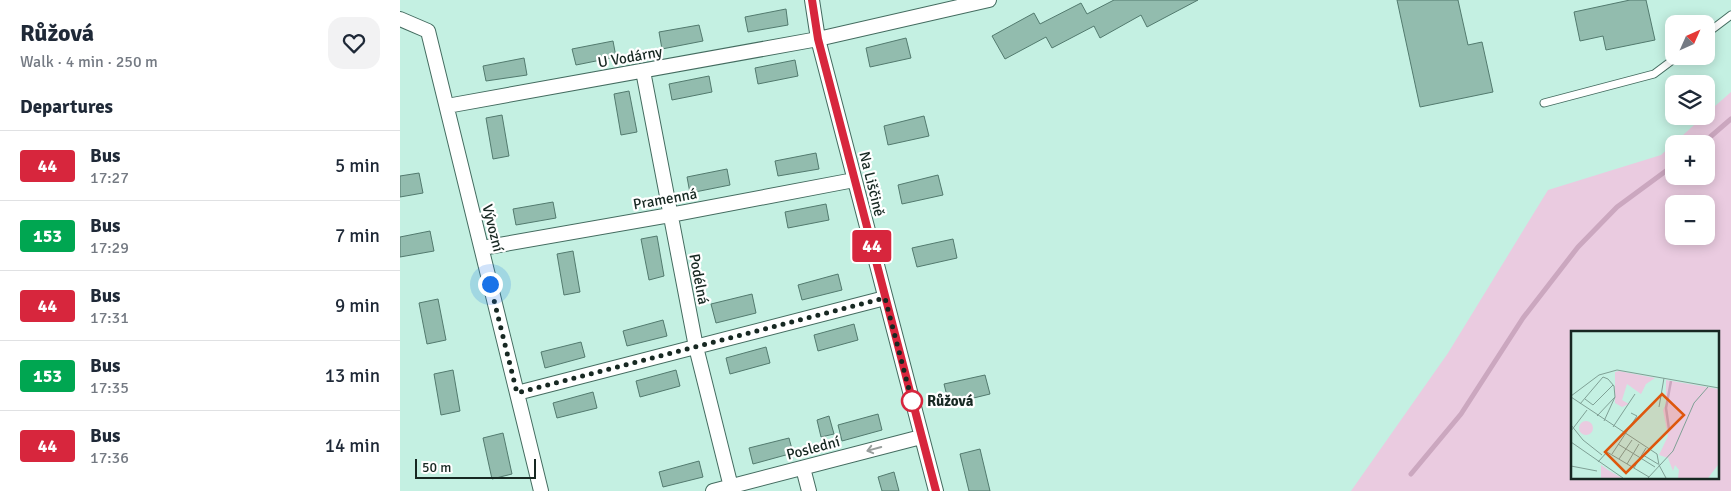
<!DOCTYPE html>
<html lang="en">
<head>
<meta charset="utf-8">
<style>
	:root { --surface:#fff; --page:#f2f2f3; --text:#1f2937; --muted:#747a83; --line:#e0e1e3 }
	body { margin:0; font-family:Signika,sans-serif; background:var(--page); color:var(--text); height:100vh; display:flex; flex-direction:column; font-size:19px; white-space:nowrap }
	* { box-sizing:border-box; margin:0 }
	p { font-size:16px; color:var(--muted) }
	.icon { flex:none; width:28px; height:28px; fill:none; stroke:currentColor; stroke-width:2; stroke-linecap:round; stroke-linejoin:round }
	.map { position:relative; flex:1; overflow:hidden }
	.panel { display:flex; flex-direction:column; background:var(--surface); width:400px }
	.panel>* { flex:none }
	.badge { padding:0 10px; border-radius:4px; font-size:18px; line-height:32px }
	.needle { width:32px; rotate:45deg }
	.fabs { position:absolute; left:1265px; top:15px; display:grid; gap:10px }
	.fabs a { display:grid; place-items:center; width:50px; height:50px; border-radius:10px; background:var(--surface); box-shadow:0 2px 12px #0003; font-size:25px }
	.scale { position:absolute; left:15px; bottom:12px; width:121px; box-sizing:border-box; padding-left:5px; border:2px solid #172822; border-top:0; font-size:14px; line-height:18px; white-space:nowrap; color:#172822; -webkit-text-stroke:4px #fff; paint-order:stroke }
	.you { position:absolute; width:25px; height:25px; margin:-12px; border:4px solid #fff; border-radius:50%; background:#1a73e8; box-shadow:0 0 0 8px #1a73e833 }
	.map>.badge { position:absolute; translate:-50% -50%; box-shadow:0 0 0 2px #fff }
	h2 { padding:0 20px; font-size:19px; line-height:45px }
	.round { display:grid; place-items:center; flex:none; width:52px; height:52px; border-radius:15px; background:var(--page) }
	.overview { display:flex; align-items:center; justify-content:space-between; height:85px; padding:0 20px }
	h1 { font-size:24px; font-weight:700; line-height:38px }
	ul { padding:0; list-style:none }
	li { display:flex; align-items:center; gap:15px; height:70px; padding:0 20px; border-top:1px solid var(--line) }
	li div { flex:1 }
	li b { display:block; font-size:19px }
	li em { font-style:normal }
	li .badge { min-width:55px; font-weight:700; text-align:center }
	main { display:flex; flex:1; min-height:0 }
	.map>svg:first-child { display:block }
</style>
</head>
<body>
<main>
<section class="panel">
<div class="overview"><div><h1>Růžová</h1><p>Walk · 4 min · 250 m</p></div><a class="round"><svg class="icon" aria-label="heart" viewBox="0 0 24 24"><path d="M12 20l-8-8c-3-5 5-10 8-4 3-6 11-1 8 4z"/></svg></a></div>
<h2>Departures</h2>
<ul>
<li><span class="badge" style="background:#d7263d;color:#fff">44</span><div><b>Bus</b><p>17:27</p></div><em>5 min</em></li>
<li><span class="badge" style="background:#00a651;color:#fff">153</span><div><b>Bus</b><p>17:29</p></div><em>7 min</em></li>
<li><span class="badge" style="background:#d7263d;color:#fff">44</span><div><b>Bus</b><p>17:31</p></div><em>9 min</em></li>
<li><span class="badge" style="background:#00a651;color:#fff">153</span><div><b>Bus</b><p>17:35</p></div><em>13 min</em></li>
<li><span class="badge" style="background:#d7263d;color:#fff">44</span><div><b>Bus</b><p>17:36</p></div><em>14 min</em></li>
</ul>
</section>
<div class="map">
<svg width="1331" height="491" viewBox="0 0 1331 491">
	<rect width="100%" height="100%" fill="#c4f0e2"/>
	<!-- green -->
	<path fill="#eacbe0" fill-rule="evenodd" d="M1331,92V491H951L1048,353L1148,190L1261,155L1304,116H1306V114ZM1274,144H1306V176H1274ZM1274,204H1306V236H1274ZM1172,332H1317V477H1172Z"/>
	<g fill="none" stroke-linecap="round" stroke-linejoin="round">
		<!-- stream -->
		<path stroke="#cba7bf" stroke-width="5" d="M1302,144L1331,119
			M1011,474L1061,414L1123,318L1178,247L1217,207L1274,165"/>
	</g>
	<!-- building -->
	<path fill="#92bcae" stroke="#527a6e" d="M714,0H798L747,27L741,15L700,38L694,26L652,48L646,37L605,59L592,36L634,13L640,24L681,3L687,14Z
		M997,0H1058L1068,45L1082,42L1093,92L1020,107Z
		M1230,0H1246L1255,40L1206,50L1203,36L1180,41L1174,12Z
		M386,9L388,25L348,32L345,17Z
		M299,25L303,41L262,49L259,32Z
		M506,38L511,58L470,67L466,48Z
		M213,41L216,57L176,65L172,49Z
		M124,58L127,75L86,81L83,66Z
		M395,60L398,76L358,84L355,68Z
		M309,76L312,92L272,100L269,84Z
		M229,91L237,132L221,135L214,94Z
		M102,115L109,156L93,159L86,118Z
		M524,116L529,136L488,145L484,126Z
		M416,153L419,169L378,176L375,161Z
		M327,169L330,185L290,193L287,177Z
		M19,173L23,193L0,197V176Z
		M538,175L543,195L502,204L498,185Z
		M153,202L156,218L116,225L113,209Z
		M426,204L429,220L388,228L385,212Z
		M30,231L34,251L0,257V237Z
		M257,236L264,276L249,280L241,239Z
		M553,239L557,258L517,267L512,248Z
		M173,251L180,292L164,295L157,254Z
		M438,274L442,290L402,300L398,285Z
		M352,294L356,313L316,323L311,304Z
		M38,299L46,340L27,344L19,303Z
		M263,320L267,336L227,346L223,331Z
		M454,324L458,340L418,351L414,335Z
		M181,342L185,357L145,368L141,352Z
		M366,347L370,363L330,374L326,358Z
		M53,370L60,411L41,415L34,374Z
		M276,370L280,386L240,397L236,381Z
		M585,375L590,394L549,404L544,384Z
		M193,392L197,408L157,418L153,403Z
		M478,414L482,430L442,441L438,425Z
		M429,416L434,434L421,437L417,420Z
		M103,433L112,474L92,479L83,438Z
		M389,438L393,453L353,464L349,448Z
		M580,449L590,491H569L560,454Z
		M299,461L303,477L263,487L259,472Z
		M494,472L499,491H482L478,477Z"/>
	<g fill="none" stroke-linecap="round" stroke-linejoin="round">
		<defs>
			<path id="lane" d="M1306,34L1331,15
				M1144,103L1254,74L1278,56"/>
			<path id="street" d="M412,0L418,39L536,491
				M0,19L28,31L141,491
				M243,71L296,347L332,491
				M47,106L418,39L589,0
				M82,248L270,215L454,180
				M117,393L485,298
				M403,468L409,491
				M313,491L521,437"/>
		</defs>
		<!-- lane casing -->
		<use href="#lane" stroke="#446c60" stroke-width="9"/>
		<!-- street casing -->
		<use href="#street" stroke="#446c60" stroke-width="16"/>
		<!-- lane -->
		<use href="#lane" stroke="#fff" stroke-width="7"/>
		<!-- street -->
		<use href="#street" stroke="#fff" stroke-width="14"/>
	</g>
	<!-- one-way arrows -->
	<defs><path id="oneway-shaft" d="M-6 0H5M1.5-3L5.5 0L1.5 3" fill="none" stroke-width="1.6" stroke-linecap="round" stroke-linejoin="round" transform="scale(1.25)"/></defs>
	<use stroke="#979e9c" href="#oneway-shaft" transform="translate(474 449) rotate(165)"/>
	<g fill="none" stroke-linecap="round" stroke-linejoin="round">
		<defs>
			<path id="line" d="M412,0L418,39L536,491"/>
		</defs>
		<!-- line casing -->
		<use href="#line" stroke="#fff" stroke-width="11"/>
		<!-- line -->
		<use href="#line" stroke="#d7263d" stroke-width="8"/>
		<!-- walk -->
		<path stroke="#172822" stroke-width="5" stroke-dasharray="0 9" d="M90,284L117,393L485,298L512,401"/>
	</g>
	<!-- markers -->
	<circle fill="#fff" stroke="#d7263d" stroke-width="2.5" cx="512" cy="401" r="10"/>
	<g text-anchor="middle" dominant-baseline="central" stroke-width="4.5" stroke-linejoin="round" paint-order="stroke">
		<!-- street labels -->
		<g font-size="15" fill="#172822" stroke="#fff">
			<text transform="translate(230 57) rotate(-10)">U Vodárny</text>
			<text transform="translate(472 184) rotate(76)">Na Liščině</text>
			<text transform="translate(265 199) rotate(-10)">Pramenná</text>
			<text transform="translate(93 228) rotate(76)">Vývozní</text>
			<text transform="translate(299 279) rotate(79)">Podélná</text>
			<text transform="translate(413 448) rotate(-15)">Poslední</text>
		</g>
		<!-- stop labels -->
		<g font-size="15" font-weight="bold" fill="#172822" stroke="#fff" text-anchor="start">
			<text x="527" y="401">Růžová</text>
		</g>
	</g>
	<!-- overview -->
	<g transform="translate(1171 331)">
		<rect width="148" height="148" fill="#c4f0e2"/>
		<path d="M44,41L48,40L84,47L75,53L70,63L56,53L51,69L58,73L51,76L44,72ZM95,49L147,58V134L137,147H107L108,139L104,134L102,140L97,127L88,124L97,105L92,79L95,73ZM8 97a7 7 0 1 1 14 0a7 7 0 1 1-14 0ZM30,134L37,139L51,147H30Z" fill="#eacbe0"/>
		<path fill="none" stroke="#cba7bf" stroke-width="2.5" d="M98,98L95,77L100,50"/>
		<path fill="none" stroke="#7fa095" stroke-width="1" d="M0,65L28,44L46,39L148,57M0,66L86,123L88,134L95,147M14,68L22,74L42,54M9,73L32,46L37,48L43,55L44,66L33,90M88,76L93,47M26,85L44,66M0,94L12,109L31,124M42,96L64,63M0,100L16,79M0,111L52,147M47,113L84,136M41,123L66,85L60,82M72,124L87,133M48,128L61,109M27,131L36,121L78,146M56,133L68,113M0,135L26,140M63,137L75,117M77,147L102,120L123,72L137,56"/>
		<path fill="#de570d" fill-opacity="0.15" stroke="#de570d" stroke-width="2.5" d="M91,63L113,84L55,142L34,121Z"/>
		<rect width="148" height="148" fill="none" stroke="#172822" stroke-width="2.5"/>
	</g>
</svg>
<div class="fabs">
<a><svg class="needle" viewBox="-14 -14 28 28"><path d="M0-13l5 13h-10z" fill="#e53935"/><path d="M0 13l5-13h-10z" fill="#747a83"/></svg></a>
<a><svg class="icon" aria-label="layers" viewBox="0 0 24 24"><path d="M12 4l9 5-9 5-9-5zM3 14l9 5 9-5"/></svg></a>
<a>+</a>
<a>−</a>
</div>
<div class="scale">50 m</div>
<div class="you" style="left:90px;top:284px"></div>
<b class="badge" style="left:472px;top:246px;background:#d7263d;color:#fff">44</b>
</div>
</main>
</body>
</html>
